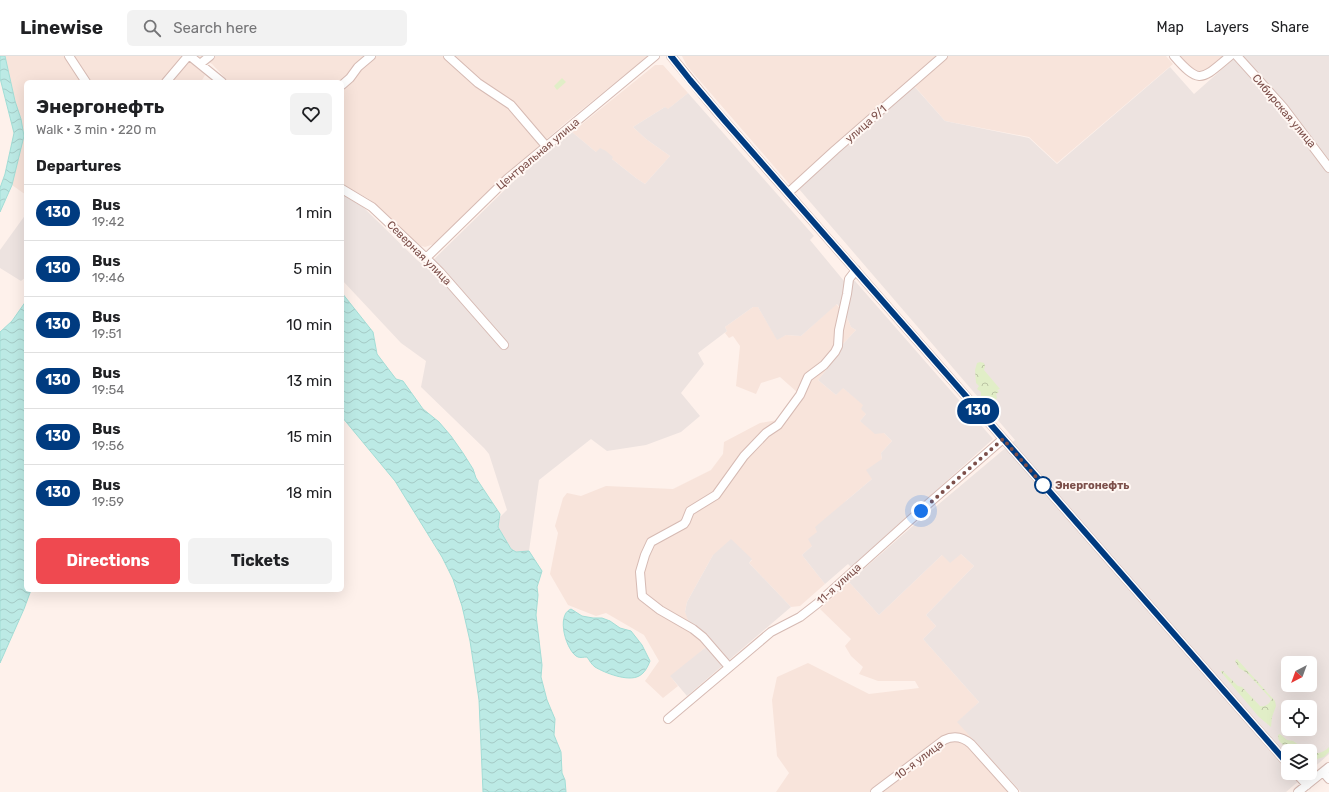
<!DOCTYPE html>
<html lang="en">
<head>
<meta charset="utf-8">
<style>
	:root { --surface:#fff; --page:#f2f2f2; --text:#202124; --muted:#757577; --line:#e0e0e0; --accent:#ef4950 }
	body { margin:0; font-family:Rubik,sans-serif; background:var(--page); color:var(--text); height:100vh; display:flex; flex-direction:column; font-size:15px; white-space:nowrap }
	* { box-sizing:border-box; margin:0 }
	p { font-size:13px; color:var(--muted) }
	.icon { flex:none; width:22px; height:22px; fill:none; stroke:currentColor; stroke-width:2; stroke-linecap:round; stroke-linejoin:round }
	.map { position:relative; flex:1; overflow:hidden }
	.side { position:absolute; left:24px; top:24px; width:320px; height:512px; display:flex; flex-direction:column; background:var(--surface); border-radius:6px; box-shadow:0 4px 16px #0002 }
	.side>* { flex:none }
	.badge { padding:0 8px; border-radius:13px; font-size:14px; line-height:26px }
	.needle { width:26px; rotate:221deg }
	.tools { position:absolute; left:1281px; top:600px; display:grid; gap:8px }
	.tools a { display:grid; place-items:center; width:36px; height:36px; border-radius:6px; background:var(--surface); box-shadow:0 4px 16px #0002; font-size:20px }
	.you { position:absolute; width:20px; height:20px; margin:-10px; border:3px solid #fff; border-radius:50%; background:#1a73e8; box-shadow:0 0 0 6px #1a73e833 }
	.map>.badge { position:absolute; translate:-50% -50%; box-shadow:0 0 0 2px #fff }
	h2 { padding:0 12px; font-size:15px; line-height:36px }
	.round { display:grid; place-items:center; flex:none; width:42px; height:42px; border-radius:6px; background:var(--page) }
	.overview { display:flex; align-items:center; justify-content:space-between; height:68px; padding:0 12px }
	h1 { font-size:19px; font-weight:700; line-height:30px }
	.button { display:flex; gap:8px; margin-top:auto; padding:8px 12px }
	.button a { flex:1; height:46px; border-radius:6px; background:var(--accent); color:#fff; font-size:16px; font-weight:700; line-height:46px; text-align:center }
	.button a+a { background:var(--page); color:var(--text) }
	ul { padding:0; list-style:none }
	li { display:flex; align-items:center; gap:12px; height:56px; padding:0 12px; border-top:1px solid var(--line) }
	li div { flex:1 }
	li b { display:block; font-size:15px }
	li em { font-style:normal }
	li .badge { min-width:44px; font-weight:700; text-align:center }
	header { display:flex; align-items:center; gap:24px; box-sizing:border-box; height:56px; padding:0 20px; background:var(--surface); border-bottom:1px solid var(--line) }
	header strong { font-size:19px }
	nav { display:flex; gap:22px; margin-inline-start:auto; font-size:14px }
	.search { width:280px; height:36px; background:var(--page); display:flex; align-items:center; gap:10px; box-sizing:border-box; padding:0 14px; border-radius:6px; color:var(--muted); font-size:15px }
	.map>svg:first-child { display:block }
</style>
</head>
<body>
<header>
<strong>Linewise</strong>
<div class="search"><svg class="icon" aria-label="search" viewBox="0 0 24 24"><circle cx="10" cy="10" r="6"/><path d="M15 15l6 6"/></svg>Search here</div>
<nav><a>Map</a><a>Layers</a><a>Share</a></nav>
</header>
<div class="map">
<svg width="1329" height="736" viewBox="0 0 1329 736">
	<defs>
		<pattern id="forest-crowns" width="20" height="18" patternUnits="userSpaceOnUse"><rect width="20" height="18" fill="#e1eec7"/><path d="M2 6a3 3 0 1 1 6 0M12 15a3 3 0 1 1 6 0" fill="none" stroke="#bbc3a4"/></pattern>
		<pattern id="water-waves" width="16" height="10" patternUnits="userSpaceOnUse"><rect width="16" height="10" fill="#bceae5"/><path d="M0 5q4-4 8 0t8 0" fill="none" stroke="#a5cac6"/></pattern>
	</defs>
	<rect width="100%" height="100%" fill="#fef1eb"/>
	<!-- residential -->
	<path fill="#f8e4db" d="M5,0H183L205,19L201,26H26V139L12,129L18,104L21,63L15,45Z
		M198,0H648L564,68L499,125L434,188L425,191L415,188L381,153L369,143L342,128V26H229L212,8Z
		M682,0H1166L1173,8L1057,107L1029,81L945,65L910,25L791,130L687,10Z
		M1180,0H1223L1208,13L1200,15L1191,13Z
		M655,9H663L688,37L667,54L665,51L633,71L646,83L670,100L645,128L636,122L612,103L605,96H596L572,76Z
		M836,248L846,259L851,271L856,274L842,289L840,297L818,324L836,339L842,331L864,349L866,358L860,365L884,377L892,385L881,397L882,403L872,423L847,444L817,476L812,490L802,499L825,528L800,550L791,551L749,507L752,504L713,499L687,546L685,556L706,591L671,621L678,630L663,642L645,625L659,605L644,579L606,557L596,560L568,549L550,518L558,477L555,470L563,442L567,437L581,440L606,430L673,433L711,414L723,398L724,386L760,367L777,364L797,336L780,321L761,327L756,338L736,330L740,290L733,280L729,282L725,277L727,275L725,271L753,251H758L777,283L786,279L801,280Z
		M961,498L974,510L926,559L936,570L923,583L979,646L958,666L977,687L970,693L1008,736H776L789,717L777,700L772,644L777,621L808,607L869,638L919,632L915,625H878L859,618L863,611L851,600L845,590L851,583L820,553L849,526L879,559L942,499Z"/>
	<!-- industrial -->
	<path fill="#ede3e0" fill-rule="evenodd" d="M1237,0H1329V698L1310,715V695H1288V717H1308L1286,736H1021L957,666L979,646L923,583L936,570L926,559L974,510L961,498L950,507L942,499L879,559L849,526L915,468L1015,384L799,133L840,95L914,30L945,65L1029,82L1057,108L1170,11L1194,38ZM1288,607H1310V629H1288ZM1288,651H1310V673H1288Z
		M688,37L814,180L810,184L844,225H855L993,383L851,511L848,508L825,528L802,499L812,490L808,483L817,476L815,471L872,423L866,414L882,403L881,397L892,385L884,377L875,378L860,365L866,358L861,353L863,349L843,332L836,339L818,324L840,297L842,289L856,274L851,271L846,259L837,248L801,280L786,279L777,284L758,251H753L725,271L727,275L698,297L704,308L681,337L700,360L681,376L646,389L607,395L591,383L539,424L529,495L516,496L511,493L498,471L500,461L507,454L489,398L484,392L421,331L426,305L401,287L342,224L343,218L342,216V138L359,147L417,204L426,211L520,119L572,76L596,96L600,92L606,95L613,101L612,103L636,122L645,128L670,100L646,83L633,71L665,51L668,53Z
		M26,158V221L21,225L0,212V194Z
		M731,483L752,503L749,507L791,551L687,640L670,620L706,591L693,577L685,556L687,546L713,499Z"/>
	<!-- forest -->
	<path fill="url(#forest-crowns)" d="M980,306L984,307L985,310L984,314L1000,333L997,334L999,336L996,338L997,342L993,346L996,352C995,350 993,348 991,347C983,343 980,347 981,336L977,333L979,330L976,327L975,314L977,307Z
		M1237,603L1275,645L1276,650L1272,661L1271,671L1259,661L1221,616V615H1223L1238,630L1242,631L1260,650C1265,651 1270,648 1271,643L1247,617L1239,612L1235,605Z
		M1280,678L1287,684L1293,685L1308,695H1293C1288,689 1278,690 1278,679Z
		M1329,691V696L1324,701L1310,705V696C1316,699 1325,696 1329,691Z"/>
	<!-- green -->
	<path fill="#e1eec7" d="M562,22L566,26L557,34L554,30Z"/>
	<!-- water -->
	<path fill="url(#water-waves)" stroke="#a2ddd6" d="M0,0H5L15,45L21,63L24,80L12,129L0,156V132L5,118L14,77L0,22Z
		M342,237L373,276L377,298L396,323L403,325L423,353L439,366L451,380L463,397L473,413L476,422L500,458L498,471L511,493L516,496L529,495L542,515L537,531L538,539L536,559L542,609L541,621L547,644L555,663L554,679L561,696L562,717L565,724L566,736H483L479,644L470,585L462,550L453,523L442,501L395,425L342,361Z
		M26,245V534H31L24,553L0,607V276L12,265Z
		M571,553L582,560L593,562H602L610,565L620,572L631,575L642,589L650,605C648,610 645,617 639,620C628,626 605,617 595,611C591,608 590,605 587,601C584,601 580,602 578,601C567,597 555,559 571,553Z"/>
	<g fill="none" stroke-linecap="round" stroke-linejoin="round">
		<defs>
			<path id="minor" d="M69,0L86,26
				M190,0L222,26
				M448,0L478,27L511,49L546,90
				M671,0L717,56L1288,708
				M1174,0C1200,30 1202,23 1230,0
				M1237,0L1283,51L1329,112
				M200,8L210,0
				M166,26L188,0
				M342,29L350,22L358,11L371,0
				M342,133L372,151L426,202L440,216L504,289
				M788,137L835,94L943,0
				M426,202L507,123L655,0
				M729,611L703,581L693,573L660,554L642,540L640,516L645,499L651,486L684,468L686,465L690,455L716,439L744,400L766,377L778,369L800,339L808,321L824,309L835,296L838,290L839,274L847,238L849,223L856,214
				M668,663L771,576L800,561L818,547L928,448L1003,383
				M1323,716L1329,723
				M1296,717L1307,729
				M875,736L944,684C954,679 963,681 971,688L1014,736
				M1298,736L1329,711"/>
		</defs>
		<!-- minor casing -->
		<use href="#minor" stroke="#d6bab3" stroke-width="10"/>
		<!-- minor -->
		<use href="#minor" stroke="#fff" stroke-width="8"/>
	</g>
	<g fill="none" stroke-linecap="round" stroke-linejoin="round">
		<defs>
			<path id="line" d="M671,0L690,24L725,65L1288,708"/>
		</defs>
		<!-- line casing -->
		<use href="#line" stroke="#fff" stroke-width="9"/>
		<!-- line -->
		<use href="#line" stroke="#003b80" stroke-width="6"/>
		<!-- walk -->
		<path stroke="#7c4f4a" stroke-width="4" stroke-dasharray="0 7.2" d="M921,455L1003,383L1043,429"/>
	</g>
	<!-- markers -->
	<circle fill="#fff" stroke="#003b80" stroke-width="2" cx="1043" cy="429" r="8"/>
	<g text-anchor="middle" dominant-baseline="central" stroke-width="4" stroke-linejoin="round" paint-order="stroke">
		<!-- street labels -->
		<g font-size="11" fill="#7c4f4a" stroke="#fff7f3">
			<text transform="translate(1284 55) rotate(50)">Сибирская улица</text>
			<text transform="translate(866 68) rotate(-41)">улица 9/1</text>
			<text transform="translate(538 98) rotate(-40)">Центральная улица</text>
			<text transform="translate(419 197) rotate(45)">Северная улица</text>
			<text transform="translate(839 528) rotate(-42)">11-я улица</text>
			<text transform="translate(919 704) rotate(-37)">10-я улица</text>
		</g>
		<!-- stop labels -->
		<g font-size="11" font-weight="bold" fill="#7c4f4a" stroke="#fff7f3" text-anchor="start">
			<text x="1055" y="429">Энергонефть</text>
		</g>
	</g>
</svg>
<div class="tools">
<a><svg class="needle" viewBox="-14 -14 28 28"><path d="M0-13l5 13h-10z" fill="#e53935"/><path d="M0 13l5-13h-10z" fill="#757577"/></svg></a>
<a><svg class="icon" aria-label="locate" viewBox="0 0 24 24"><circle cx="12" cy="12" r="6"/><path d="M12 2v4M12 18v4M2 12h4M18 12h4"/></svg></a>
<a><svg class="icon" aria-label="layers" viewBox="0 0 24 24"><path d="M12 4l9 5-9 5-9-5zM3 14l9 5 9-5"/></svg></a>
</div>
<div class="you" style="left:921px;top:455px"></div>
<b class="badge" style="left:978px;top:355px;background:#003b80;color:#fff">130</b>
<section class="side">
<div class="overview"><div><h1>Энергонефть</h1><p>Walk · 3 min · 220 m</p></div><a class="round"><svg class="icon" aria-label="heart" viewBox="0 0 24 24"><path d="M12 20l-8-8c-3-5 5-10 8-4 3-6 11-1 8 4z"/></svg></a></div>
<h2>Departures</h2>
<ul>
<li><span class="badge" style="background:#003b80;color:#fff">130</span><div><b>Bus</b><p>19:42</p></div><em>1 min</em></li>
<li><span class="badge" style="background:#003b80;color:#fff">130</span><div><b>Bus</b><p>19:46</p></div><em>5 min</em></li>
<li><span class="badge" style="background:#003b80;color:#fff">130</span><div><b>Bus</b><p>19:51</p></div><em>10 min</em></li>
<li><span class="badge" style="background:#003b80;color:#fff">130</span><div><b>Bus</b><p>19:54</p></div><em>13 min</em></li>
<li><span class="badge" style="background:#003b80;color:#fff">130</span><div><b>Bus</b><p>19:56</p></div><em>15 min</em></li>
<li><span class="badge" style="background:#003b80;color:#fff">130</span><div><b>Bus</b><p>19:59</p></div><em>18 min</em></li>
</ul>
<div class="button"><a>Directions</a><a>Tickets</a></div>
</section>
</div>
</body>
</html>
